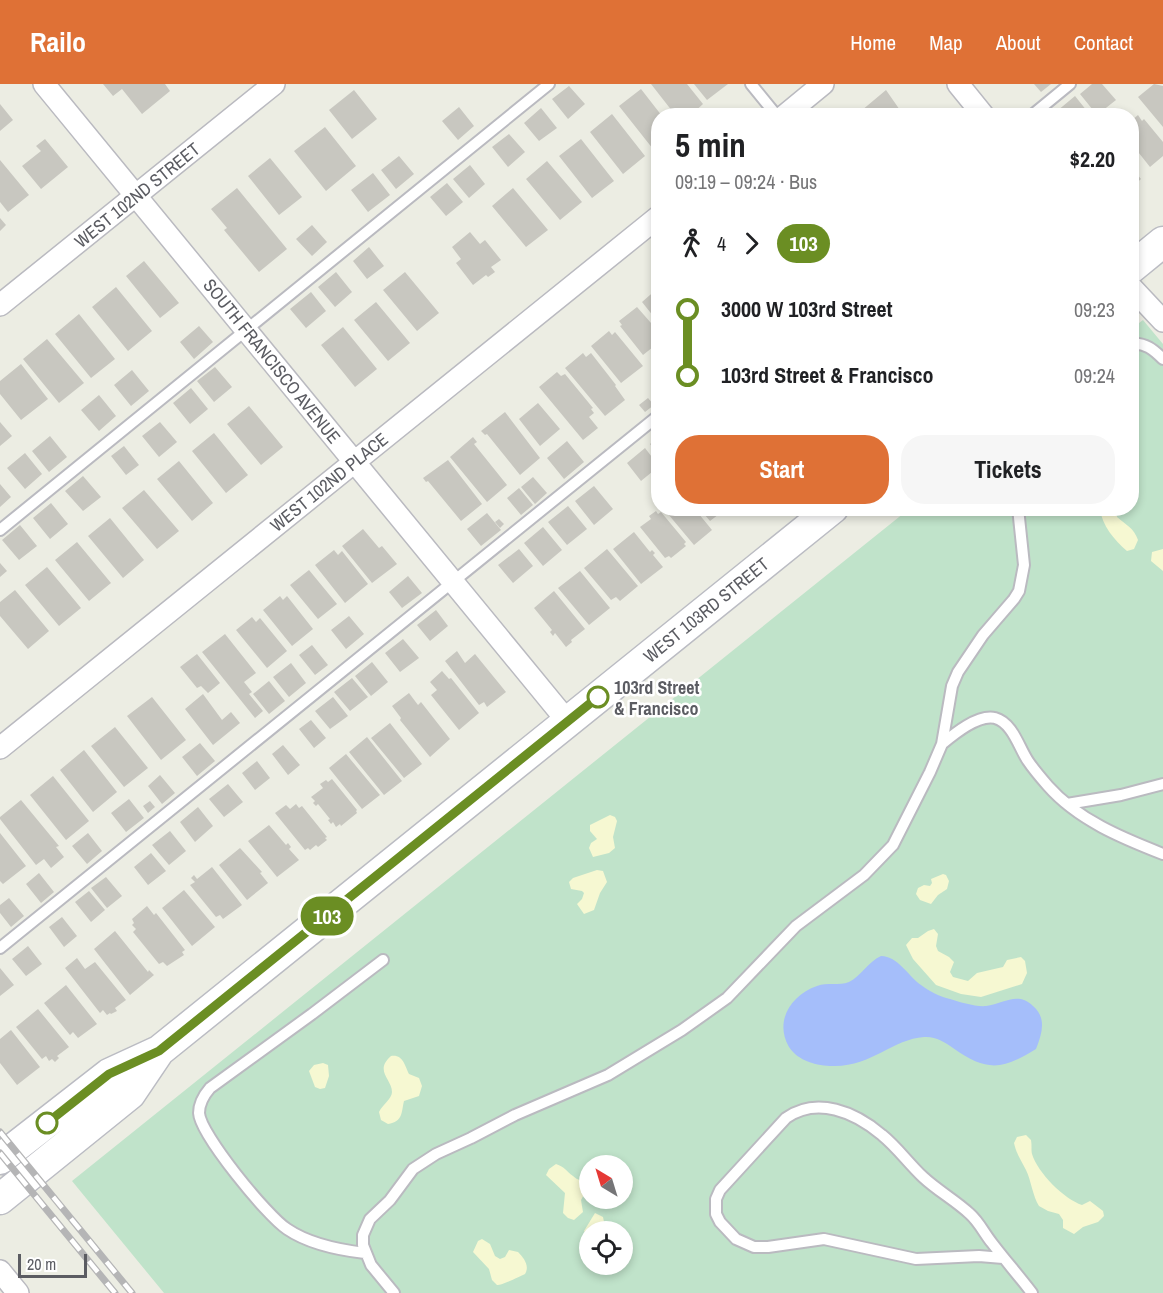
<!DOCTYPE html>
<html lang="en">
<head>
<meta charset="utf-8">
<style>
	:root { --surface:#fff; --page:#f6f6f6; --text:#202124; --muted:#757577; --accent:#df7136 }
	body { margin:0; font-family:"Archivo Narrow",sans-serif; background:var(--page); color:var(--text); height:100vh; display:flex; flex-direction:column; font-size:22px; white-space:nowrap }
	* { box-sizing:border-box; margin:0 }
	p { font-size:20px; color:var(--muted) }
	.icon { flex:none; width:33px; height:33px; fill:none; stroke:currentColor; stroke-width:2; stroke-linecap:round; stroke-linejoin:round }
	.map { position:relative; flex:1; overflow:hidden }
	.drawer { position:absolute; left:651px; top:24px; width:488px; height:408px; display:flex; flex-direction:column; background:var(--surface); border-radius:24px; box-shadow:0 3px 9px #0003 }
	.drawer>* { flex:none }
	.badge { padding:0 12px; border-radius:20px; font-size:21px; line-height:39px }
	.needle { width:39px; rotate:322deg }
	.fabs { position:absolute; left:579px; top:1071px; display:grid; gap:12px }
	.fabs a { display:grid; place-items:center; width:54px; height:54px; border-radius:50%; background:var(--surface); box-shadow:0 3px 9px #0003; font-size:30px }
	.scale { position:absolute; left:18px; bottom:15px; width:69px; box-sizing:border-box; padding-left:6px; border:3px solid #5b5c62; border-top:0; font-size:16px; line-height:21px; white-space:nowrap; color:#5b5c62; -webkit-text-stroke:4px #fff; paint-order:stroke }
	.map>.badge { position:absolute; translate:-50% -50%; box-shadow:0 0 0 3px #fff }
	.legs { display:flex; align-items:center; gap:9px; height:66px; padding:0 24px; font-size:20px }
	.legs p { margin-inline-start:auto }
	.head { display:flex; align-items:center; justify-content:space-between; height:102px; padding:0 24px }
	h1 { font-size:33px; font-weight:700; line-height:45px }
	.button { display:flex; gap:12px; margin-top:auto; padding:12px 24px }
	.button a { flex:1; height:69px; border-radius:24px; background:var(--accent); color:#fff; font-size:24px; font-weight:700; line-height:69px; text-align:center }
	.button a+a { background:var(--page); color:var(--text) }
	ul { padding:0 24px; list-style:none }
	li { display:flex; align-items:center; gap:21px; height:66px; font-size:22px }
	li i { display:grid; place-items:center; width:9px; height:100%; margin:0 8px; background:currentColor }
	li i::after { content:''; width:15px; height:15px; margin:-8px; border:4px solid; border-radius:50%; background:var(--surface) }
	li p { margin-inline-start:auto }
	li:first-child i { background:linear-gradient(#0000 50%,currentColor 0) }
	li:last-child i { background:linear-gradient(currentColor 50%,#0000 0) }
	header { display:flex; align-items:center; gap:36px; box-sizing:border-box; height:84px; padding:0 30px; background:var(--accent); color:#fff }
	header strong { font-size:28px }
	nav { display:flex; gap:33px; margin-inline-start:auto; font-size:21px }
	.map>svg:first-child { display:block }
</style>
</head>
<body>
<header>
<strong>Railo</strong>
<nav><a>Home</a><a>Map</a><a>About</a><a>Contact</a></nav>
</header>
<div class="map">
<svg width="1163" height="1209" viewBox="0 0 1163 1209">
	<rect width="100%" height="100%" fill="#ecede3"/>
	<!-- green -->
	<path fill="#c0e3ca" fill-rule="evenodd" d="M1143,236L1163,260V1209H164L72,1097L909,425L1131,424V245ZM590,1082H622V1114H590ZM590,1148H622V1180H590Z"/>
	<!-- sand -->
	<path fill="#f6f8d2" d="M1100,425H1116L1117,433C1126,441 1134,444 1138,456L1134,465L1127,467C1114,456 1102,441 1100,425Z
		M1163,465V487L1151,477L1152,468Z
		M610,731L615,733L617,737L613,753L615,764L609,769L593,773L589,764L591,759L597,755L590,747V741Z
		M597,786L603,787L607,798L600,809L594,826L584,830L577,820L582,815L584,809L582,807L571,805L569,798L573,794Z
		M943,790L946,791L949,797L947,805L938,811L931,820L920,816L916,810L918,804L924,801L930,802L932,799L931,795Z
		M934,845L938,850L936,862L938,867L949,873L954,878L950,888L953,893L968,897L977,889L1003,883L1007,876L1021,873L1025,877L1027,889L1022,900L981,913L961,910L936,901L913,875L906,861L912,854H918L928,847Z
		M391,972C403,970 405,982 409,990L419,994L422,1002L419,1012L404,1017C401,1030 403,1037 388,1040L381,1036L379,1028C382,1021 392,1015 392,1008C392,995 374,987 391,972Z
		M323,979L328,981L329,992L325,1004L320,1005L315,1003L309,987L314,981Z
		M1026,1051L1031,1056C1032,1061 1031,1066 1032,1070C1038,1089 1064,1115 1082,1121L1090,1117L1103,1127L1104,1132L1098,1138L1083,1143L1074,1150L1063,1144V1136L1059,1130L1048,1127L1039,1122C1033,1113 1031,1096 1026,1086C1021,1076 1016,1069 1014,1059L1017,1053Z
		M556,1080C565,1083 566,1087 573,1092C578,1097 582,1095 586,1100V1107L581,1116L583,1128L574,1136L568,1134L563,1129L565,1109L546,1091L549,1085Z
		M595,1129L603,1133L606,1147L590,1148L589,1154L584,1147Z
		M482,1155L490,1160L495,1172L500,1175L505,1173L509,1166L518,1168C524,1174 530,1182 525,1190C519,1193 502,1201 497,1201L492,1196L489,1185L473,1168L478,1157Z"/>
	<!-- water -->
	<path fill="#a5befa" d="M881,872C898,872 908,892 921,901C929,907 940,913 950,915C959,918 976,923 986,922C1004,920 1017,907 1033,922C1047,934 1042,950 1036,965C1002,986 987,988 953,964C945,958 935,952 924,953C893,955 871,983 833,982C817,982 798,977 789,963C774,937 791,911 817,902C827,898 839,902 849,898C861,892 868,878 881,872Z"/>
	<!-- building -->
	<path fill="#c8c7c0" d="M103,0H165L170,7L142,30L122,5L113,12Z
		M651,0H687L703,20L690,32H676Z
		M694,0H728L707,16Z
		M1034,0H1051L1041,8Z
		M1092,0H1102L1116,16L1097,31L1080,10Z
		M1154,0L1163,2V43L1138,13Z
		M569,2L585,20L568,35L552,15Z
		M641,5L662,32H658V60L653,65L619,22Z
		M354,6L377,35L352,55L329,26Z
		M886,6L902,29L899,32H855Z
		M1075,12L1091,32H1061L1057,27Z
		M0,20L13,36L0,47Z
		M459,23L474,42L458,56L442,37Z
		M541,24L557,44L539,57L524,39Z
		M612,30L645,72L623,90L590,48Z
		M1138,31L1142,37L1144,35L1163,58V72L1150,83L1131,59V46L1134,43L1131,37Z
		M325,43L356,82L326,107L294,67Z
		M509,50L525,68L508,83L492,63Z
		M45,55L68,83L41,105L22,82L41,67L36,62Z
		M581,55L614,97L592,114L559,72Z
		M399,72L414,90L396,105L381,86Z
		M270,74L302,113L279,131L248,92Z
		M0,76L29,111L8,128L0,118Z
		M547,77L582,118L560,136L526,95Z
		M470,81L485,100L469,114L453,95Z
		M1131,83L1141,95L1131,104Z
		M373,89L390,111L368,128L351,106Z
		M447,99L463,118L446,132L430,113Z
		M237,104L287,165L259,188L224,146L227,144L211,125Z
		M513,104L548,146L526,163L492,122Z
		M0,134L6,141L0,147Z
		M312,141L327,158L312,172L296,155Z
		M470,148L480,160L485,156L501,176L491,183L495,188L488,193L486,191L473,201L456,179L461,175L452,163Z
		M369,163L384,182L367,195L353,177Z
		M144,177L179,219L160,234L126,192Z
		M336,188L352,208L335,223L318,203Z
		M405,188L439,229L417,247L383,206Z
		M116,203L152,247L128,267L92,223Z
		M658,204V238L642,218Z
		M311,208L326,227L306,244L290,225Z
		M376,218L410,259L388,277L354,236Z
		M637,223L658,247V259L643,271L620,242L622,241L619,237Z
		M79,230L115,275L91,294L55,250Z
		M199,242L213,258L194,275L180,258Z
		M343,243L377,285L355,303L321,261Z
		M609,247L612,251L615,248L643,282L621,299L591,262Z
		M47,255L84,299L59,319L23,275Z
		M583,269L586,273L591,269L616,301L615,302L625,316L605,332L565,284Z
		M21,280L48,315L21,336L0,310V297Z
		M215,283L232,303L214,318L197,297Z
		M132,286L149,307L131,322L114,301Z
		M557,288L561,292L565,290L593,324L591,325L594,329L589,333L598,344L583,356L539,303Z
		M191,304L208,325L190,340L173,319Z
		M99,311L116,332L99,347L81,326Z
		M648,314L654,321L645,328L639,321Z
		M538,319L560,345L540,362L519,335Z
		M249,322L283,363L261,381L227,340Z
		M505,328L540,374L520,391L487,350L485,351L481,347Z
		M0,338L12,352L0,362Z
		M160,338L177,358L159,373L142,352Z
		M214,349L248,391L226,409L192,367Z
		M50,352L67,373L49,388L32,367Z
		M473,353L477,358L474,360L507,401L487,418L450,373Z
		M658,353V371L650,360Z
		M567,357L584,378L564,395L547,374Z
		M124,362L139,381L126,391L111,372Z
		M645,364L658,381V383L641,397L627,379Z
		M25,369L42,390L25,405L7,384Z
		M448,376L482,420L461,437L428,397L426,398L423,394Z
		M179,377L213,419L192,437L157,395Z
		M83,392L101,413L83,427L65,407Z
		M533,393L547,409L535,420L521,403Z
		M0,400L11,413L0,423Z
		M594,402L613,425L594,441L575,417Z
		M519,404L533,421L521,431L507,414Z
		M144,406L179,447L157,465L122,424Z
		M51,419L68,440L50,455L33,434Z
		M568,422L587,445L567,461L548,438Z
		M663,424H694L712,446L694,461Z
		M699,424H727L710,437Z
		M656,427L658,430L661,428L686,458L684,460L686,462L671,474L669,472L665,474L640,443L651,435L649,432Z
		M487,429L501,446L481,462L467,445Z
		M110,434L144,476L123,494L88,452Z
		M499,435L504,440L500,444L495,438Z
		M20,441L37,462L19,476L2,456Z
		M543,443L562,466L543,482L524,459Z
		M363,445L379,464L382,462L397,480L372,499L342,462Z
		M634,448L650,468L652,466L655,469L653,471L663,483L641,500L613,465Z
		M77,458L111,499L89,517L55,476Z
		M519,465L533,482L513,499L498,481Z
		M607,465L638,502L620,517L616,513L611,516L584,484Z
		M334,466L338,471L342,467L368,500L345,519L315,481Z
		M0,479L7,487L0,493Z
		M47,483L81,524L59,542L25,501Z
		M309,486L337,520L318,535L290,501Z
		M580,487L610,524L589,541L558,504Z
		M408,492L422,509L402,524L389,508Z
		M15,506L49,547L28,565L0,532V518Z
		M554,507L585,545L571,556L572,558L566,563L555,549L553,552L550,548L552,546L534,524Z
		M280,512L283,516L287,512L313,545L292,562L263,526Z
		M436,526L448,542L430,557L417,541Z
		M349,532L364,550L346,565L331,546Z
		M252,533L256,538L260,534L287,567L267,584L236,546Z
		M225,550L256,589L244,598L252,608L249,610L263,627L255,634L202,568Z
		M403,555L419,574L400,588L385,569Z
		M312,561L328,581L315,591L299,571Z
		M457,567L465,579L475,570L506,608L487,623L484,618L479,621L445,577Z
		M197,570L220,599L208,609L201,602L197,604L180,583Z
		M372,578L388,598L371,612L355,592Z
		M291,579L306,599L289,613L273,593Z
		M442,587L449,595L451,594L479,629L459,646L431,611L437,606L430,598Z
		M352,594L368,613L350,627L334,608Z
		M269,597L285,617L269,630L253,610Z
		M409,609L418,621L421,618L450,655L430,673L400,636L401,634L392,622Z
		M203,610L222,636L231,628L240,639L213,661L185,625Z
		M152,613L186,656L161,676L127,632Z
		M333,613L348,632L330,645L315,627Z
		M311,636L326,654L314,664L299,645Z
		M390,639L422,680L404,694L371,654Z
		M115,643L148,684L124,703L91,662Z
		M367,653L402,697L384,711L349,668Z
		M200,659L215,677L197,692L182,673Z
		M283,661L300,681L288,691L272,670Z
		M84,666L117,708L93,728L60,686Z
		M346,670L380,711L362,725L329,684Z
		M257,677L270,694L255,706L242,689Z
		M160,691L175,709L162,720L148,702Z
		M53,692L89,737L66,756L30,711Z
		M332,695L357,726L356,727L357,729L341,742L340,740L336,743L333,738L331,740L328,736L330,735L318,720L316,722L313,719L315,717L311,713L323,704L320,700L326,696L328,698Z
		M228,700L243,718L224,733L209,715Z
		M129,715L144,734L126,748L111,729Z
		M21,716L59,762L56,763L64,773L51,784L44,775L36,781L0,735V733Z
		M150,717L155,723L148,729L143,722Z
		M296,720L299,724L302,722L327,753L325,754L327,756L318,763L316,761L310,766L308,764L305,766L275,729L286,721L290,725Z
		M198,723L213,742L195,758L180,738Z
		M269,741L286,761L288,759L291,763L289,765L299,776L277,793L248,757Z
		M170,747L186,767L169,781L152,761Z
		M0,749L26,782L3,800L0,797Z
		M88,749L102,767L87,780L72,762Z
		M240,764L262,788L260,789L268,799L247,816L219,781Z
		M151,769L166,787L148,801L134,783Z
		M212,783L242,821L223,835L220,831L216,833L190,801L195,798L191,794L194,791L197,795Z
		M39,789L54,808L41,819L26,800Z
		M106,793L122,812L107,824L91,804Z
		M184,806L215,843L192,862L162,824Z
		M89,807L105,826L91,838L75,818Z
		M9,814L24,832L11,843L0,829V821Z
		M147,822L154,831L156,829L185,866L182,868L184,871L167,882L163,878L159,880L133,848L136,845L132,841L134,839L132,835Z
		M62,833L77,852L64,863L49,843Z
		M115,847L148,888L149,886L154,891L130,911L94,865Z
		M28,862L42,880L26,892L12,875Z
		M77,874L85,885L95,878L126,916L115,924L117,927L111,930L110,929L107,931L103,926L100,929L65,884Z
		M0,884L14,901L0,912Z
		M66,901L97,940L78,954L73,948L70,951L44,919Z
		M38,925L69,963L57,972L59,974L55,978L52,975L49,977L46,972L42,975L16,943Z
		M11,946L40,983L17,1001L0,979V955Z"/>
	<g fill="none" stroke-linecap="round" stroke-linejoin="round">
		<defs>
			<path id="lane" d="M751,0L777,32
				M1031,32L1070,0
				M1131,260C1145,258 1154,266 1163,275
				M0,446L549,0
				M942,660C954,650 978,630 995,634C1013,639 1019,664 1028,677C1034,686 1041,694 1048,702C1078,736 1122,754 1163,770
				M1067,720L1121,711L1163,700
				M0,864L658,332
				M365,1169C339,1166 309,1160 287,1145C267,1132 200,1050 199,1029C199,1019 204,1011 210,1004L312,930L383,876
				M1003,1174L979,1172L916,1175L824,1155L768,1163H754L736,1155L720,1138L716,1130V1115L720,1106L786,1034C817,1012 855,1028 882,1051C897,1063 909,1080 923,1093C938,1107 955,1116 970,1130C979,1138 984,1149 992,1159C1005,1176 1019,1192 1032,1209
				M394,1209L371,1181L363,1161V1151L370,1135L390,1116L413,1085L436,1070L471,1054L515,1031L608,991L682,946L727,914L796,842L864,791L893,761L930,688L942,660L952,602L958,588L983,551L1014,515L1019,507L1024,481L1018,424"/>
			<path id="street" d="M44,0L568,638
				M958,0L984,32
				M784,32L823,0
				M1131,203L1163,237
				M0,221L274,0
				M0,664L658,133
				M0,1187L18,1209"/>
			<path id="secondary" d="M1131,184L1163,158
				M0,1075L109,990L159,967L833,424
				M0,1115L130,1010L159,967"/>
		</defs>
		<!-- lane casing -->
		<use href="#lane" stroke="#babac0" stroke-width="14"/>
		<!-- street casing -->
		<use href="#street" stroke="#babac0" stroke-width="24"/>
		<!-- secondary casing -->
		<use href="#secondary" stroke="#bbbcc3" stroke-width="33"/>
		<!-- lane -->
		<use href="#lane" stroke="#fff" stroke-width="10"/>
		<!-- street -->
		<use href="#street" stroke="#fff" stroke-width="21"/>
		<!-- secondary -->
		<use href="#secondary" stroke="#fff" stroke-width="30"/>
		<defs>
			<path id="rail" d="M0,1048L132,1209
				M0,1069L115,1209"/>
		</defs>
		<!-- rail casing -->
		<use href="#rail" stroke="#b5b5b6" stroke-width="7"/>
		<!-- rail -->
		<use href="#rail" stroke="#fff" stroke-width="4.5" stroke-dasharray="14" stroke-linecap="butt"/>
	</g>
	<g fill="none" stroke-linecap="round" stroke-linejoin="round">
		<defs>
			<path id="line-1" d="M47,1039L109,990L159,967L598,613"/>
		</defs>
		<!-- line-1 casing -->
		<use href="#line-1" stroke="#fff" stroke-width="14"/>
		<!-- line-1 -->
		<use href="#line-1" stroke="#6b8e23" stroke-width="9"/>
	</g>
	<!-- markers -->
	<g fill="#fff" stroke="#6b8e23" stroke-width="3">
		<circle cx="598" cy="613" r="10"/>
		<circle cx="47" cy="1039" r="10"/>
	</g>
	<g text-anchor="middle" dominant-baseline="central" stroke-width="5" stroke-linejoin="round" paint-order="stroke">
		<!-- street labels -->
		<g font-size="18" fill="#5b5c62" stroke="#fff">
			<text transform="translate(137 111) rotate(-39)">WEST 102ND STREET</text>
			<text transform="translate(272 277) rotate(51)">SOUTH FRANCISCO AVENUE</text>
			<text transform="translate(329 398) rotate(-39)">WEST 102ND PLACE</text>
			<text transform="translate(706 526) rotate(-39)">WEST 103RD STREET</text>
		</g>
		<!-- stop labels -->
		<g font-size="18" font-weight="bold" fill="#5b5c62" stroke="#fff" text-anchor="start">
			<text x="614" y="603">103rd Street<tspan x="614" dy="21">&amp; Francisco</tspan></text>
		</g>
	</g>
</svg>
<div class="fabs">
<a><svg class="needle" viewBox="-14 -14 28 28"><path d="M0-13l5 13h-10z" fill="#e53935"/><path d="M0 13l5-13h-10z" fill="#757577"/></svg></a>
<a><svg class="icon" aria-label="locate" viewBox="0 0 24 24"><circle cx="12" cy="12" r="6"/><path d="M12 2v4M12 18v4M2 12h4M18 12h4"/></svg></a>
</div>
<div class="scale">20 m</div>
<b class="badge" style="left:327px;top:832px;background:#6b8e23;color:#fff">103</b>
<section class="drawer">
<div class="head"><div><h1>5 min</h1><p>09:19 – 09:24 · Bus</p></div><b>$2.20</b></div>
<div class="legs"><svg class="icon" aria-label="walk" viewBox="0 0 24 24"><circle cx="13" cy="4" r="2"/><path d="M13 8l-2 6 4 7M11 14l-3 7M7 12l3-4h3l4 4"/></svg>4<svg class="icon" aria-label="forward" viewBox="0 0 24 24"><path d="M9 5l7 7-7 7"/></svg><b class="badge" style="background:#6b8e23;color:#fff">103</b></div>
<ul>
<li><i style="color:#6b8e23"></i><b>3000 W 103rd Street</b><p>09:23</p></li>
<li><i style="color:#6b8e23"></i><b>103rd Street &amp; Francisco</b><p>09:24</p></li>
</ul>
<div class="button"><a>Start</a><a>Tickets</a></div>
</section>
</div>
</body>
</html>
